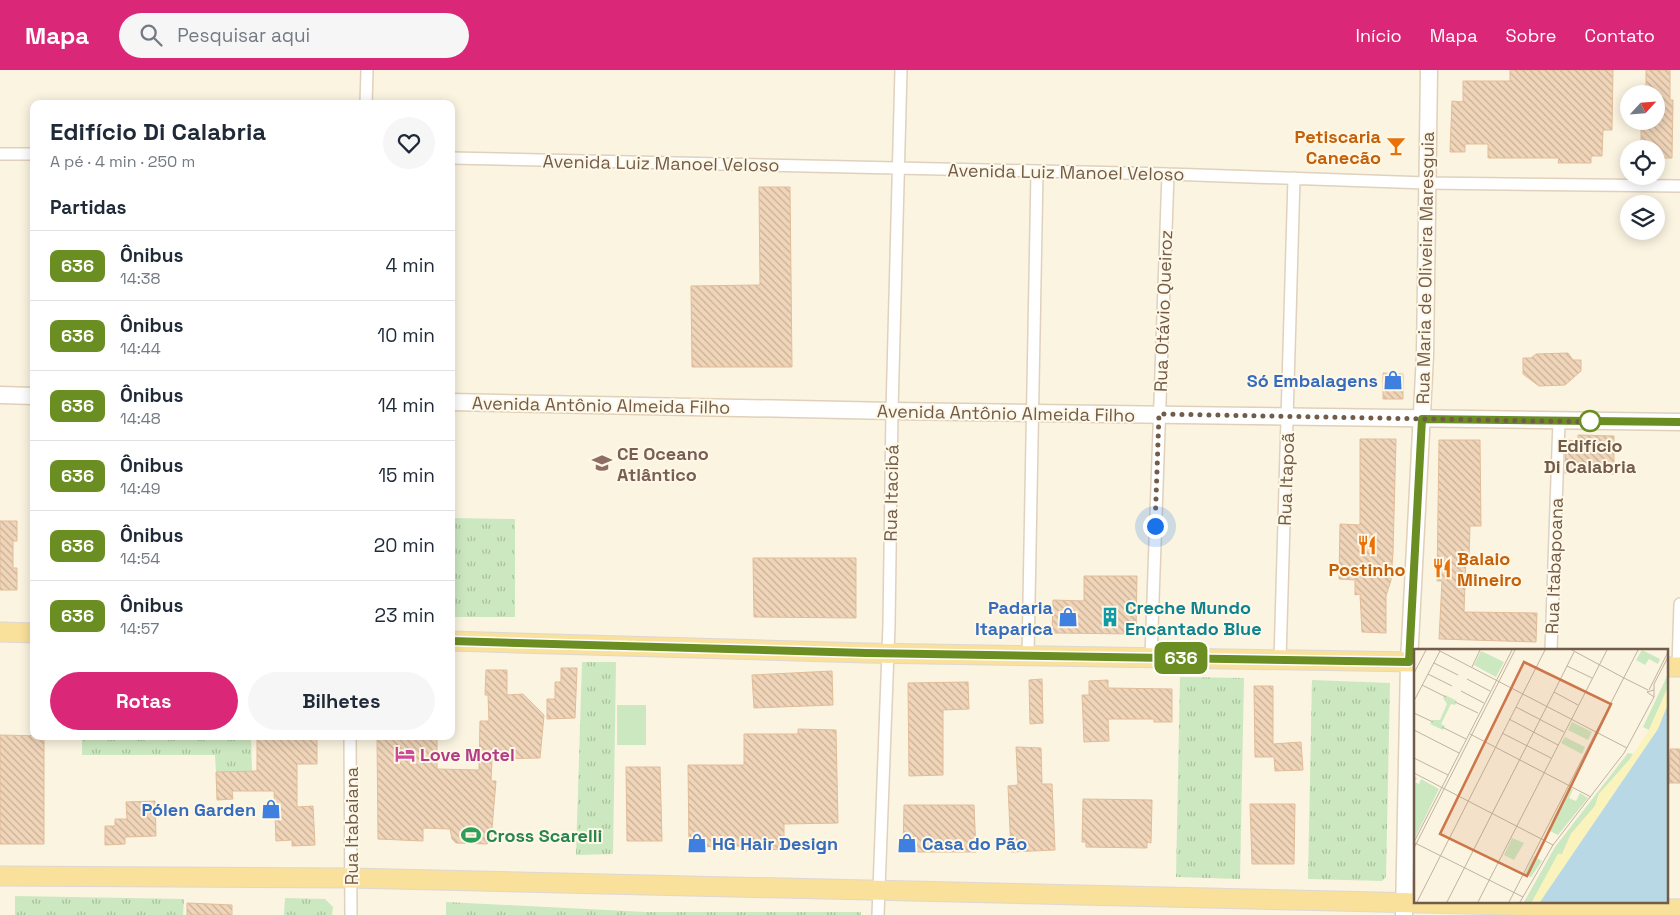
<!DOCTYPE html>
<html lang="pt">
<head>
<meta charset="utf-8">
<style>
	:root { --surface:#fff; --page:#f6f6f7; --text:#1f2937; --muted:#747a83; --line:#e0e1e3; --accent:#db2777 }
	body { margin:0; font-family:"Space Grotesk",sans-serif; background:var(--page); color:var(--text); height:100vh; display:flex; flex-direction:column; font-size:19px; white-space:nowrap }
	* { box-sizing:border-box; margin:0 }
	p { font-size:16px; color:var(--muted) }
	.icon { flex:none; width:28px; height:28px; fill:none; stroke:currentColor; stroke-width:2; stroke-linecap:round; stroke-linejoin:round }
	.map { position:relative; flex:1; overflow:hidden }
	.side { position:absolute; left:30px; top:30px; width:425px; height:640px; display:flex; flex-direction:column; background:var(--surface); border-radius:10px; box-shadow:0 2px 12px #0003 }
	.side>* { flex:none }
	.badge { padding:0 10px; border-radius:8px; font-size:18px; line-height:32px }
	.needle { width:32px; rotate:64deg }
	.controls { position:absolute; left:1620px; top:15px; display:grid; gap:10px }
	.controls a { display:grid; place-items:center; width:45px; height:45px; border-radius:50%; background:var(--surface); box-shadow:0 2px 12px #0003; font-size:25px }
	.you { position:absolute; width:25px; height:25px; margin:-12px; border:4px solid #fff; border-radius:50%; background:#1a73e8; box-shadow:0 0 0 8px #1a73e833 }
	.map>.badge { position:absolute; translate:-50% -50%; box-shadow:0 0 0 2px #fff }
	h2 { padding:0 20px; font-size:19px; line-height:45px }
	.round { display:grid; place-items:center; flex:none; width:52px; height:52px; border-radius:26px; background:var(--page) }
	.summary { display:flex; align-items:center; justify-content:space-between; height:85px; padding:0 20px }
	h1 { font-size:24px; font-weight:600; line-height:38px }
	.action { display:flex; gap:10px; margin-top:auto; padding:10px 20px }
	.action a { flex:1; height:58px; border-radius:30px; background:var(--accent); color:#fff; font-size:20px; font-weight:600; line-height:58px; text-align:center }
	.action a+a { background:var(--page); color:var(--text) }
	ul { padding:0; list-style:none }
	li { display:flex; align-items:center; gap:15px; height:70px; padding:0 20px; border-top:1px solid var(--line) }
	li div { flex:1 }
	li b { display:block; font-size:19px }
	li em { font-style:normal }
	li .badge { min-width:55px; font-weight:700; text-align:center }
	header { display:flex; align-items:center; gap:30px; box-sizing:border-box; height:70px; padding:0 25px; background:var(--accent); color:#fff }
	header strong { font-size:24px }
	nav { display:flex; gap:28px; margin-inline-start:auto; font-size:18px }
	.search { width:350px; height:45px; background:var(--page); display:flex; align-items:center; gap:12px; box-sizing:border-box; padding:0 18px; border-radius:28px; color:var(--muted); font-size:19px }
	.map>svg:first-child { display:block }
</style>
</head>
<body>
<header>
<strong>Mapa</strong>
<div class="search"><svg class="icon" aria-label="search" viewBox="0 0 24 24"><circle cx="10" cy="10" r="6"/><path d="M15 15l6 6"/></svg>Pesquisar aqui</div>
<nav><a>Início</a><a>Mapa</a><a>Sobre</a><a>Contato</a></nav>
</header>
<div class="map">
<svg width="1680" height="845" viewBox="0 0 1680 845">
	<defs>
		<pattern id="grass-tufts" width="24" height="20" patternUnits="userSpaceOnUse" patternTransform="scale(1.25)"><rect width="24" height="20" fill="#cce8c0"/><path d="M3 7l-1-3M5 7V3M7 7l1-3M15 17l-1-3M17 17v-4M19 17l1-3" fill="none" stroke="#aabf9e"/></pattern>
		<pattern id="building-back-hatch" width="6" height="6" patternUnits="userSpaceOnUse" patternTransform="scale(1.25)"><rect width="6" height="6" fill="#f0d5b9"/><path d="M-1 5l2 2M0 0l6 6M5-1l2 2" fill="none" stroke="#c7b098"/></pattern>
	</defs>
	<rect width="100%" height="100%" fill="#fbf4e1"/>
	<!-- grass -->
	<path fill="url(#grass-tufts)" d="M451,448L515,449V547H451Z
		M582,592H616L613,784L576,785Z
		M1180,607L1244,608L1240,809L1176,807Z
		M1312,610L1390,613L1386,807L1382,811L1308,809Z
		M82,666H251L252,701L216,702L215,685H82Z
		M15,826L184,829L183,845H15Z
		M285,828L325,829L333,837L332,845H284Z
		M446,832L646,842H861V845H446Z"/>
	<!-- garden -->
	<path fill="#cce8c0" d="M617,635H646V675H617Z"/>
	<!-- building -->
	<path fill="url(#building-back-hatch)" stroke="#e2bd9a" d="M1510,0H1613L1612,60H1603L1602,86H1591V93H1558L1559,88H1488V74H1465V82H1450L1452,31L1463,32V11H1510Z
		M1646,0H1670V30H1673L1672,88H1656V79H1641V51H1656V24H1646Z
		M759,117H790L792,297H692L691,216L760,215Z
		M1568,283L1573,290H1581V301L1565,315L1539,316L1523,304V288H1531L1536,284Z
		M1383,303L1403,304V329H1383Z
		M1578,365L1614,366V404L1565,403L1566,370L1578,371Z
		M1360,369H1396L1393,482L1391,510L1386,526V563L1362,562L1360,524L1355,525V510L1339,509L1340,454L1360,455Z
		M1439,370H1480L1481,456H1470L1469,486H1466L1464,542L1537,543L1536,572L1439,569L1442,511H1437Z
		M0,451H17V471H13V498H17V520H0Z
		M753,488H856V548L754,547Z
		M1084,506H1137L1136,564L1052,563L1053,530L1084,531Z
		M561,598H577L575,648L547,649V629H555V612H561Z
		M486,600H507V625L523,624L544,645L540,688L492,689L491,711H496L491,770L487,774L456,773L452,769L450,759L423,758V771L378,769L377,666H437V699L479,700L480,651H489L488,625H485Z
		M832,601L833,635L754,638L752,605Z
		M1042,609L1043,653L1030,654L1029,610Z
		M1108,610V618L1172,619V652H1154V649H1108L1109,671L1084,672L1082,625H1089V611Z
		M968,612L969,639L943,640V705L909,706L908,613Z
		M1254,616H1273V674L1301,672L1303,700L1275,701L1274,687H1255Z
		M798,659L836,660L838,753L784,754V779L746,781V776L689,777L688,695H744V664H798Z
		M0,665L44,666V774H0Z
		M257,666H317V694H297V737L313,736L315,775L292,776V770L276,771L274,721H232L233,729L217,730L216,702L257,701Z
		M1016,677L1041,678L1042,714H1052L1055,780L1011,782L1008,716L1018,715Z
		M1670,679H1680V713H1669Z
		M626,697H660L662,771H627Z
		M1083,729L1152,730L1151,773L1147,772V778L1086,777V772H1082Z
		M155,731L156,766L125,767V774L105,775V756H115V749H127L126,732Z
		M1250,734H1295L1294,794H1252Z
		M904,735H974L976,782H903Z
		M187,833L232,835V845H187Z"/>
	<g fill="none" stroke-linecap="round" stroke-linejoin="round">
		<defs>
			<path id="street" d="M366,34L367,0
				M0,84H34
				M451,88L1168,104L1426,113L1680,116
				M1551,580L1559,351
				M1028,585L1037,102
				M1151,587L1168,104
				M1280,590L1294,108
				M1678,597L1680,534
				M350,666L351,845
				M878,845L889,555L892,341L901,0"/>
			<path id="secondary" d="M0,325L34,326
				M451,332L892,341L1680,352
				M1404,845L1409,592L1425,285L1429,0"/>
			<path id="primary" d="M0,562L34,563
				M451,571L866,583L1415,592
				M1666,597H1680
				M0,806L351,808L1680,839"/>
		</defs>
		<!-- street casing -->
		<use href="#street" stroke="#dfd1bd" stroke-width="14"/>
		<!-- secondary casing -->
		<use href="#secondary" stroke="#e1d0b8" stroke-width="19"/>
		<!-- primary casing -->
		<use href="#primary" stroke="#ddd8d3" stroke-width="21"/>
		<!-- street -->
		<use href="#street" stroke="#fff" stroke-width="11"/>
		<!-- secondary -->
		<use href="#secondary" stroke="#fff" stroke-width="16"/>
		<!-- primary -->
		<use href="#primary" stroke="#f9e09b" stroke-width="19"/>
	</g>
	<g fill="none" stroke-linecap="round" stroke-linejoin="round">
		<defs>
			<path id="line" d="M451,571L866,583L1409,592L1422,349L1680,352"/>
		</defs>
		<!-- line casing -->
		<use href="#line" stroke="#fff" stroke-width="11"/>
		<!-- line -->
		<use href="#line" stroke="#6b8e23" stroke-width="8"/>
		<!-- walk -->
		<path stroke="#725c49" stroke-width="5" stroke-dasharray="0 9" d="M1155,456L1159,344L1594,352L1590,351"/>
	</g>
	<!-- icons -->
	<defs>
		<symbol id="bar-bare" viewBox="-9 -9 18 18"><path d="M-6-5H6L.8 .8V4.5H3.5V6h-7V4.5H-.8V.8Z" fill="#e8710a" stroke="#fff8e7" stroke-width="2.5" paint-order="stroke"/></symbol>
		<symbol id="shop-bare" viewBox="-9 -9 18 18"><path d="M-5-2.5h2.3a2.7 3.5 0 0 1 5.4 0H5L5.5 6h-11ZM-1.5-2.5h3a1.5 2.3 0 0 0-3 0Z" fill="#3f7fe0" stroke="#fff8e7" stroke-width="2.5" paint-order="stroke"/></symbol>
		<symbol id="school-bare" viewBox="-9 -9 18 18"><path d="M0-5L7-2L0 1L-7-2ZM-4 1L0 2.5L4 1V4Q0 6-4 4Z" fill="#8d6e63" stroke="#fff8e7" stroke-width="2.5" paint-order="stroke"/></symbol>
		<symbol id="restaurant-bare" viewBox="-9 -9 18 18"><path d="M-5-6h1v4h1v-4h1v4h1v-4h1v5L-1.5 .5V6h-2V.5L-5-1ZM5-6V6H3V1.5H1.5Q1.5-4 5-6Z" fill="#e8710a" stroke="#fff8e7" stroke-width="2.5" paint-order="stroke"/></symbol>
		<symbol id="building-bare" viewBox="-9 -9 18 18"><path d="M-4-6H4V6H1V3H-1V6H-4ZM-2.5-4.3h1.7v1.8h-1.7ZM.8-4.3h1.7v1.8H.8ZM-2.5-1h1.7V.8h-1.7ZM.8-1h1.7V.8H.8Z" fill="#0f9aa8" stroke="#fff8e7" stroke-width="2.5" paint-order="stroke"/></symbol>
		<symbol id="hotel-bare" viewBox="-9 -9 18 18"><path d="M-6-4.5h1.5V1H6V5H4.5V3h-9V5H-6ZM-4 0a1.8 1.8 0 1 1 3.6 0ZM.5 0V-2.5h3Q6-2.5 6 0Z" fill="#d1479c" stroke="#fff8e7" stroke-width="2.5" paint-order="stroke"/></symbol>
		<symbol id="stadium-bare" viewBox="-9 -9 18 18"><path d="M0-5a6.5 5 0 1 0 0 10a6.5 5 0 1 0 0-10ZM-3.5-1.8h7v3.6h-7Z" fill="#2e9e5b" stroke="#fff8e7" stroke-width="2.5" paint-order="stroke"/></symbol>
	</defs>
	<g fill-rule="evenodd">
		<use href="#bar-bare" x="1382" y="62" width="28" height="28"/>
		<use href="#shop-bare" x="1379" y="296" width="28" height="28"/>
		<use href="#school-bare" x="588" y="379" width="28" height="28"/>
		<use href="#restaurant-bare" x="1353" y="461" width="28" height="28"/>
		<use href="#restaurant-bare" x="1428" y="484" width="28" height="28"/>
		<use href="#shop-bare" x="1054" y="533" width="28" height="28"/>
		<use href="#building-bare" x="1096" y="533" width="28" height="28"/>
		<use href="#hotel-bare" x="391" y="670" width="28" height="28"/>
		<use href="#shop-bare" x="257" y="725" width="28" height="28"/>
		<use href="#stadium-bare" x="457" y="751" width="28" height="28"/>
		<use href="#shop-bare" x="683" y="759" width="28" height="28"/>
		<use href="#shop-bare" x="893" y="759" width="28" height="28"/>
	</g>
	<!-- markers -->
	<circle fill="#fff" stroke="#6b8e23" stroke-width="2.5" cx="1590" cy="351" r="10"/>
	<g text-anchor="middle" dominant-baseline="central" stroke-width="4" stroke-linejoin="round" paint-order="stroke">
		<!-- food labels -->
		<g font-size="18" font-weight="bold" fill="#c56008" stroke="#fff8e7" text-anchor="end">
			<text x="1381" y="66">Petiscaria<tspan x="1381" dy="21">Canecão</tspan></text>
			<text x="1457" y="488" text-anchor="start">Balaio<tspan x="1457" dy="21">Mineiro</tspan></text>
			<text x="1367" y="499" text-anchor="middle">Postinho</text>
		</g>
		<!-- street labels -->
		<g font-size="18" fill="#725c49" stroke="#fff8e7">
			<text transform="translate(661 93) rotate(1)">Avenida Luiz Manoel Veloso</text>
			<text transform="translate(1066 102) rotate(1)">Avenida Luiz Manoel Veloso</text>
			<text transform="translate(1425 198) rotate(-89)">Rua Maria de Oliveira Maresguia</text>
			<text transform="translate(1163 241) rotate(-88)">Rua Otávio Queiroz</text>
			<text transform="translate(601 335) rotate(1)">Avenida Antônio Almeida Filho</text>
			<text transform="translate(1006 343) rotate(1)">Avenida Antônio Almeida Filho</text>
			<text transform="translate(1286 409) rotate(-88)">Rua Itapoã</text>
			<text transform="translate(891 423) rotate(-89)">Rua Itacibá</text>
			<text transform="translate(1554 496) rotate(-88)">Rua Itabapoana</text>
			<text transform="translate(351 756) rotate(-90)">Rua Itabaiana</text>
		</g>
		<!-- shop labels -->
		<g font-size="18" font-weight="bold" fill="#366cbe" stroke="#fff8e7" text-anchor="end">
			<text x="1378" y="310">Só Embalagens</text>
			<text x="1053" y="537">Padaria<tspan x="1053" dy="21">Itaparica</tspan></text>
			<text x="256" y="739">Pólen Garden</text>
			<text x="712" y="773" text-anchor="start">HG Hair Design</text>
			<text x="922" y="773" text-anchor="start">Casa do Pão</text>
		</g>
		<!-- stop labels -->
		<g font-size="18" font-weight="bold" fill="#725c49" stroke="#fff8e7">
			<text x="1590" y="375">Edifício<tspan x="1590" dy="21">Di Calabria</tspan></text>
		</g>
		<!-- education labels -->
		<g font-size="18" font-weight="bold" fill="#785e54" stroke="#fff8e7" text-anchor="start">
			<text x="617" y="383">CE Oceano<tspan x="617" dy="21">Atlântico</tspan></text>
		</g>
		<!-- culture labels -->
		<g font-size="18" font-weight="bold" fill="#0d838f" stroke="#fff8e7" text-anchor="start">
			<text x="1125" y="537">Creche Mundo<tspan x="1125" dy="21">Encantado Blue</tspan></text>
		</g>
		<!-- hotel labels -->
		<g font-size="18" font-weight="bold" fill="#b23c85" stroke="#fff8e7" text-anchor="start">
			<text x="420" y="684">Love Motel</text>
		</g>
		<!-- leisure labels -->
		<g font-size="18" font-weight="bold" fill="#27864d" stroke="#fff8e7" text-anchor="start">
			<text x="486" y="765">Cross Scarelli</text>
		</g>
	</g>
	<!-- overview -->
	<g transform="translate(1414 579)">
		<rect width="254" height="254" fill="#fbf4e1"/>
		<path d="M228,1L246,10L244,15L235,10L231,16L222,11ZM67,2L90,13L82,28L60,16ZM254,25V38L235,81L229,78ZM31,46L43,52L41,56L37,55L27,75L31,77L29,81L16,75L18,71H26L33,55L29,49ZM158,73L178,83L174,91L154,81ZM151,88L171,98L168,105L147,94ZM214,104L219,105L216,110L185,145L181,157L157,185L148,206L144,205L118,253H110L141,198ZM0,127L3,129L1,133L5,135L7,130L25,140L0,191ZM155,139L159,140L155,149L162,152L166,144L174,149L144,186L134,181ZM98,189L110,194L100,211L90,206ZM120,207L128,212L117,228L111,225Z" fill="#cce8c0"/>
		<path d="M254,38V55L244,80L126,253H118L144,205H148L157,185L181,157L185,145L216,110L235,81Z" fill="#faf3bc"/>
		<path d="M254,55V253H126L244,80Z" fill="#b7d8e4"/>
		<path fill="none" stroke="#c0b29f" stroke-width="1" d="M24,1L182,83M158,1L210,29M20,14L44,26M153,17L178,29M58,18L66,1M0,24L12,1M14,25L38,37M210,29L234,41M53,30L76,42M146,30L171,43M8,36L32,48M235,41L254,3M47,42L70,54M140,43L164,56M240,48V35L254,8M240,48L233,43L240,41M0,52L26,2M41,53L64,64M133,57L160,3M102,58L150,83M0,64L19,73M95,70L144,96M28,78L52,90M0,81L45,104M182,83L213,99M88,84L137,109M56,85L177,148M0,109L34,126M0,124L139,196M0,193L98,1M1,194L109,248M0,199L101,1M3,253L131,1M33,253L133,57M64,253L193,1M95,253L224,1M106,253L139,196L210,104L240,48"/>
		<path fill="#cc7649" fill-opacity="0.15" stroke="#cc7649" stroke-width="2.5" d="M110,13L197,55L113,227L26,185Z"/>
		<rect width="254" height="254" fill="none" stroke="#725c49" stroke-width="2.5"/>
	</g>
</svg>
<div class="controls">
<a><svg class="needle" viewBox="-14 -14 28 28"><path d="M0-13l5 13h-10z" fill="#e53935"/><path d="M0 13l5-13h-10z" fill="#747a83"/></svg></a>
<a><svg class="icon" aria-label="locate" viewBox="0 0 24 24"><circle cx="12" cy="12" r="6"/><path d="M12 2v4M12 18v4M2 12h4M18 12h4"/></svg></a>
<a><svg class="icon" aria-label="layers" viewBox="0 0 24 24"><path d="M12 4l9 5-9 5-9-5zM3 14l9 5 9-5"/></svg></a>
</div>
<div class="you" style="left:1155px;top:456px"></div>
<b class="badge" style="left:1181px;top:588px;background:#6b8e23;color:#fff">636</b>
<section class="side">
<div class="summary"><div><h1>Edifício Di Calabria</h1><p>A pé · 4 min · 250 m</p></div><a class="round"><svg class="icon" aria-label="heart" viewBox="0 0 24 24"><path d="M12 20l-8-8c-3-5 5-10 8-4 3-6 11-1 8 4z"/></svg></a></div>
<h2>Partidas</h2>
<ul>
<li><span class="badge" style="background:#6b8e23;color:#fff">636</span><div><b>Ônibus</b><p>14:38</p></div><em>4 min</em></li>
<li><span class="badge" style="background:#6b8e23;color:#fff">636</span><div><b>Ônibus</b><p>14:44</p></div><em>10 min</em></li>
<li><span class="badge" style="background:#6b8e23;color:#fff">636</span><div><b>Ônibus</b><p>14:48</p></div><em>14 min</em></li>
<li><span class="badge" style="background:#6b8e23;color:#fff">636</span><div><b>Ônibus</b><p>14:49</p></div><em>15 min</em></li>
<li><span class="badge" style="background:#6b8e23;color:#fff">636</span><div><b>Ônibus</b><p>14:54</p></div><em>20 min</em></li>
<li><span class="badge" style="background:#6b8e23;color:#fff">636</span><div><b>Ônibus</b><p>14:57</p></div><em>23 min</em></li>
</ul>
<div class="action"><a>Rotas</a><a>Bilhetes</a></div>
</section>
</div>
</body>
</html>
